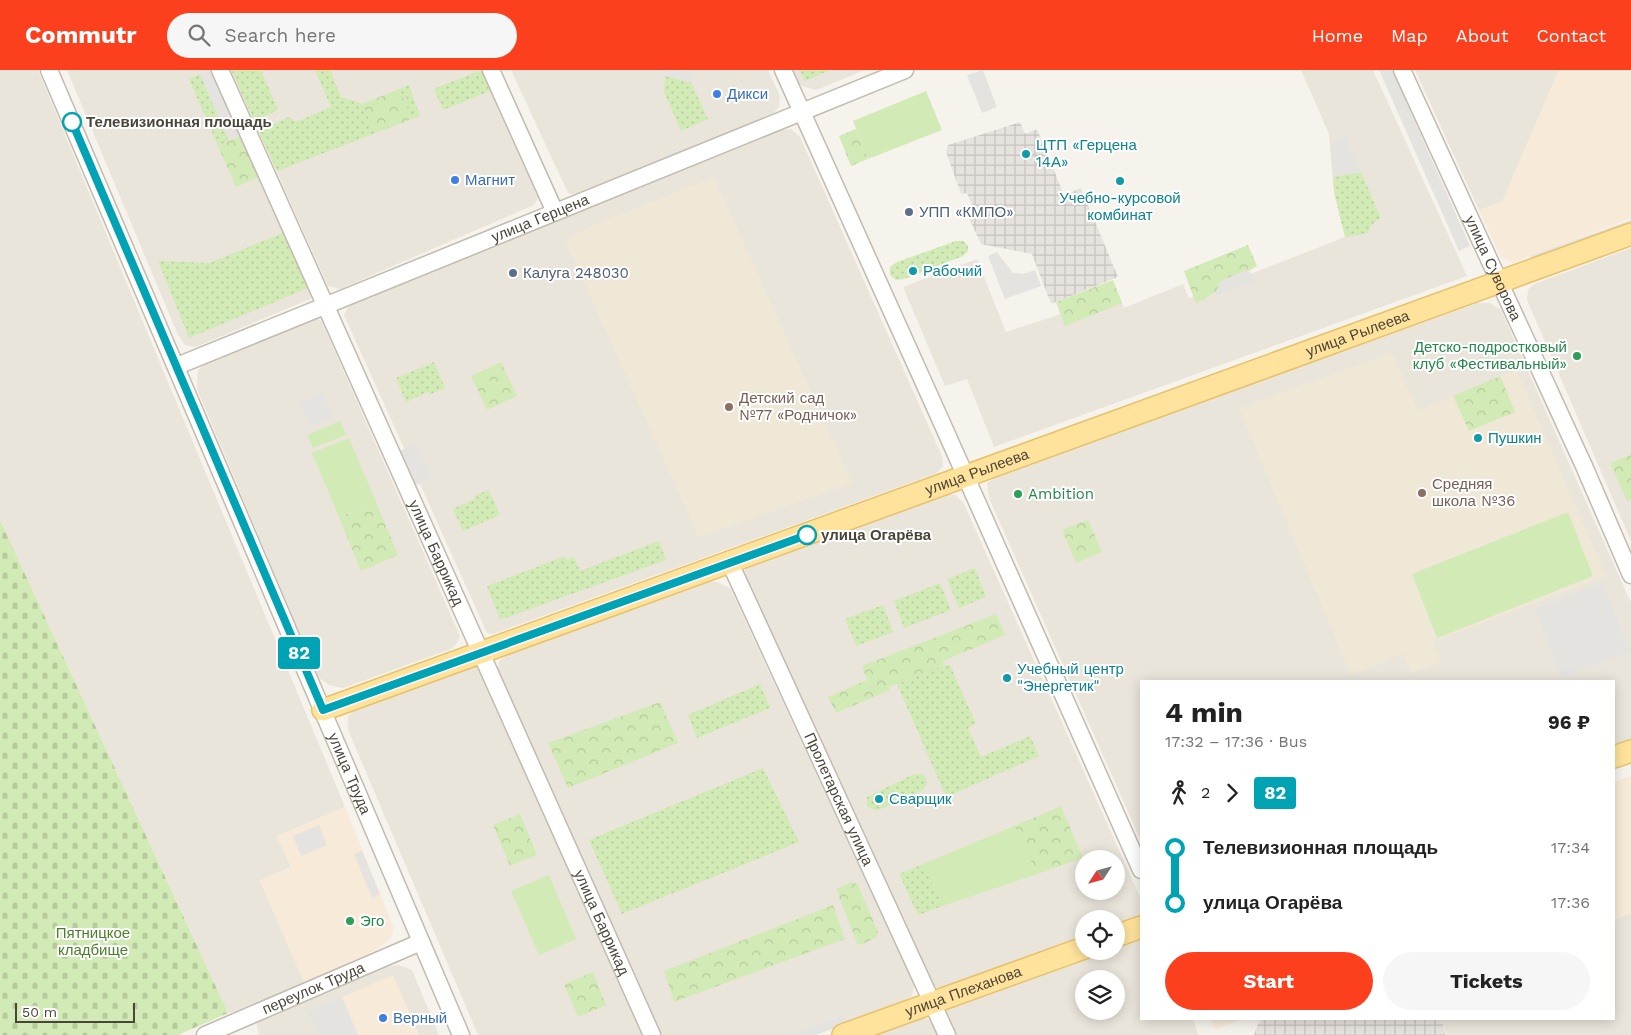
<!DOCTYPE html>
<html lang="en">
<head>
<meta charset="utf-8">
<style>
	:root { --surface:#fff; --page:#f6f6f6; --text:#222; --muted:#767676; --accent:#fc3f1d }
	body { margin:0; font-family:"Work Sans",sans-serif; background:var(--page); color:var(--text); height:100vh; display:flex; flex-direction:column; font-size:19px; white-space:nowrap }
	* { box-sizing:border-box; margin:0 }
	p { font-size:16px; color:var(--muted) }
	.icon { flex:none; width:28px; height:28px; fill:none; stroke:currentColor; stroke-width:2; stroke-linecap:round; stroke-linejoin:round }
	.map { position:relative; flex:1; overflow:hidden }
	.sheet { position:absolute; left:1140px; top:610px; width:475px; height:340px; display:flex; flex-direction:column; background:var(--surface); border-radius:0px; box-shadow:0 2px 12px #0003 }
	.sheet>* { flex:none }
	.badge { padding:0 10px; border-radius:4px; font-size:18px; line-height:32px }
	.needle { width:32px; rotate:234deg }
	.buttons { position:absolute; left:1075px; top:780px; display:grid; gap:10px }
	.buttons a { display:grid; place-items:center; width:50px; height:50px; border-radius:50%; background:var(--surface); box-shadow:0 2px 12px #0003; font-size:25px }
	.scale { position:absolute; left:15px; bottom:12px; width:120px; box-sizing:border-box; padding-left:5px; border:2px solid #4b4439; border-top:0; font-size:14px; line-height:18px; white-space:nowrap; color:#4b4439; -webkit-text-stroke:4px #fff; paint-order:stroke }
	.map>.badge { position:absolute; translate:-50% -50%; box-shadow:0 0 0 2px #fff }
	.legs { display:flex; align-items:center; gap:8px; height:55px; padding:0 25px; font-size:16px }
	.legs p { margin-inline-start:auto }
	.headline { display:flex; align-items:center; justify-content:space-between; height:85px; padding:0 25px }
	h1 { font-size:28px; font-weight:700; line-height:38px }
	.cta { display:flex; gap:10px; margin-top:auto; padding:10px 25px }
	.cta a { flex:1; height:58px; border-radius:30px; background:var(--accent); color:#fff; font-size:20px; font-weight:700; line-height:58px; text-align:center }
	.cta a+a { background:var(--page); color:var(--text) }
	ul { padding:0 25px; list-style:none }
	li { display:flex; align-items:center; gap:18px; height:55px; font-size:19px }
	li i { display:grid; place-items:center; width:8px; height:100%; margin:0 6px; background:currentColor }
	li i::after { content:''; width:12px; height:12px; margin:-6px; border:4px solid; border-radius:50%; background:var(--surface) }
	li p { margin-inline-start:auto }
	li:first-child i { background:linear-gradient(#0000 50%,currentColor 0) }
	li:last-child i { background:linear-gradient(currentColor 50%,#0000 0) }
	header { display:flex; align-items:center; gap:30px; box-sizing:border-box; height:70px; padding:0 25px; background:var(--accent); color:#fff }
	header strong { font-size:24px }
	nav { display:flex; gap:28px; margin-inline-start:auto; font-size:18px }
	.search { width:350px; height:45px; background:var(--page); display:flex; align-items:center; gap:12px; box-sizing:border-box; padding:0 18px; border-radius:28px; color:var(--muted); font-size:19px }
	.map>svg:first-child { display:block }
</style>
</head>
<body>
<header>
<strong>Commutr</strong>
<div class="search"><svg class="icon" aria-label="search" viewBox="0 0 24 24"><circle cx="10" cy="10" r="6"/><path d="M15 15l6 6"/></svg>Search here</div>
<nav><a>Home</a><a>Map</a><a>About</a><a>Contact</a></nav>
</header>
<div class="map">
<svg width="1631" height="965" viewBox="0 0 1631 965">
	<defs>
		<pattern id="industrial-grid" width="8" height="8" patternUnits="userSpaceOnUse" patternTransform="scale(1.25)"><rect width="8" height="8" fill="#e6e2dd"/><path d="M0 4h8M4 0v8" fill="none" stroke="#c7c3be"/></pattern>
		<pattern id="grass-dots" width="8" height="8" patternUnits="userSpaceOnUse" patternTransform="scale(1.25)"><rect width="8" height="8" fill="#d2eab5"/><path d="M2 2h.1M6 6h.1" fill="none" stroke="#b6ca9c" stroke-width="1.8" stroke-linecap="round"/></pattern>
		<pattern id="forest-crowns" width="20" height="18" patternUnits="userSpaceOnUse" patternTransform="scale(1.25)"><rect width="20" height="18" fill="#d2eab5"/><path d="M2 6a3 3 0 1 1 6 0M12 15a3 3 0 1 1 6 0" fill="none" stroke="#b6ca9c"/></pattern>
		<pattern id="cemetery-stones" width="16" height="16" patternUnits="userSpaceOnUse" patternTransform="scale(1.25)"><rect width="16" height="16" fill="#d2eab5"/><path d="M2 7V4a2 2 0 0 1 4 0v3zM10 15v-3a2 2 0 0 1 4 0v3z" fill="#b6ca9c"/></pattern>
	</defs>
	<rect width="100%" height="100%" fill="#f6f3ec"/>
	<!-- residential -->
	<path fill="#eae5da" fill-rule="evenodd" d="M0,0H38L345,737L277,766L291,797L260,811L305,914L250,940L228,943L0,450Z
		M67,0H210L312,225L310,229L196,277L185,275L178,265Z
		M231,0H481L539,127L534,135L340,219L328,216Z
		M511,0H768L780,26L779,36L774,43L576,125L568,123Z
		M793,0H865L816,20L799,15Z
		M1301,0H1373L1467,206L994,377L967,309L945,316L903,217L977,189L1006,262L1119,225L1124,238L1183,214L1189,228L1345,167L1334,122L1329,64Z
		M1415,0H1559L1502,132L1479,140Z
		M791,59L800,67L942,386L943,396L937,403L493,564L487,563L344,245L349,235L781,60Z
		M1631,178V471L1527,230L1528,220L1534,214Z
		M1478,233H1490L1501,240L1631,533V669L1614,675V611H1141V771L989,428L987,413L996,406Z
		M314,246L322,252L460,566L456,575L451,579L343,618L329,615L318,607L197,319L198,301L206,290Z
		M944,424L956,425L964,434L1141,829V843L1134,850L1116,857V849H1084V868L944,919L937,918L930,911L745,510V500L752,493ZM1084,789H1116V821H1084Z
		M703,511L717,512L730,518L914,915L912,926L901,934L851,952L843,945L787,965H662L498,599L500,590L514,582Z
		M467,596H477L484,602L642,965H478L348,660V646L360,636Z
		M1631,843V965H1446L1442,949H1614V850Z
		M1141,865V949H1193L1198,965H954L946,949L947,938L956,933L1098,881H1116V875ZM1084,909H1116V941H1084Z
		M398,895L412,900L439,965H257L259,963L256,953L386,897Z
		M912,947H924L934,953L939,965H865Z"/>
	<!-- commercial -->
	<path fill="#f7ead8" d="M1559,0H1631V148L1513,193L1501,187L1479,140L1502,132Z
		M1631,706V843L1614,850V712Z
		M345,737L394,858L390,868L379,878L305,914L260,810L291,797L277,766Z
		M393,905L419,965H318L307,942Z
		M1211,949H1243L1215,959Z"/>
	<!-- industrial -->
	<path fill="url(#industrial-grid)" d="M1020,52L1025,64L1037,59L1064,125L1081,118L1118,207L1051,234L1032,184L981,174L969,148L976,145L967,123L961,124L946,82L948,75Z
		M1263,949H1442L1445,965H1254L1258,954Z"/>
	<!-- education -->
	<path fill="#efe8d6" d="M714,107L852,413L699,467L566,173L575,163Z
		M1392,283L1418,341L1516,299L1606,506L1433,572L1440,591L1411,603L1403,584L1351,605L1239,338Z"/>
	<!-- grass -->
	<path fill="url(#grass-dots)" d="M231,0H261L278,40L254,51Z
		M315,0H330L341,27L363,34L409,15L420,46L277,101L258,61L289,47L296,52L331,37Z
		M481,0L490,21L443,40L434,19Z
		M800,0H830L805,11Z
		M200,4L229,71L218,76L189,9Z
		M665,6L691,12L708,49L681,61L664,22Z
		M1361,102L1381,148L1371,155L1368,163L1345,167L1334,122L1333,107Z
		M287,161L310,217L189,268L158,191L210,193Z
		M956,171H964L968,176V181L963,186L904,209L896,210L890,205V197L897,192Z
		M434,292L445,318L431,324L429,322L406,332L396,308Z
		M489,420L500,445L463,461L453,439L475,429L474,426Z
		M659,471L666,490L500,550L487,516L565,486L567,490L574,487L580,501Z
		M975,498L986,527L959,538L947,509Z
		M940,513L951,540L904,558L894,531Z
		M883,535L893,562L856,576L845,549Z
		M944,595H950L976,654L968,658L981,687L1030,666L1039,686L946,727L897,614Z
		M760,614L770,638L697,668L688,645Z
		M763,698L799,772L622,844L589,770Z
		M914,704H923C928,710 928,713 923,720L881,739L874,740L867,736V727Z
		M923,794L943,836L918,845L899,804Z"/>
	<!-- forest -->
	<path fill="url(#forest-crowns)" d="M399,19L412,48L374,63L363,34Z
		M856,59L868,89L851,96L839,66Z
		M240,66L258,107L236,117L218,76Z
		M1248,175L1257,196L1196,234L1184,201Z
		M1113,210L1122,233L1065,256L1056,232Z
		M501,292L517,326L487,340L471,306Z
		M1500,306L1515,342L1469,361L1453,326Z
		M1631,385V430L1627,431L1610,393Z
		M376,432L398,485L361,501L339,447Z
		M1088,450L1102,482L1076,493L1062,460Z
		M996,544L1005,565L943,591L944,595L889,617L890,620L836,643L828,627L867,610L862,596Z
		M660,632L678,673L568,718L548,673Z
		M1061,736L1083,788L1037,804L1014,756Z
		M520,744L537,785L510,796L493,755Z
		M852,812L858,815L878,862L877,867L861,875L857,873L836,819Z
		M833,835L845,869L674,932L664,901Z
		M593,902L606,935L578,947L564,914Z"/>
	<!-- cemetery -->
	<path fill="url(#cemetery-stones)" d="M0,450L228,943L178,965H0Z"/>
	<!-- garden -->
	<path fill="#d2eab5" d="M926,21L942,60L868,89L853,51Z
		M340,351L346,365L313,378L307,365Z
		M349,368L376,432L339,447L312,383Z
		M1568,442L1593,506L1437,568L1412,504Z
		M1014,756L1037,804L943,836L923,794Z
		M549,805L576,869L539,885L511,821Z"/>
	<!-- parking -->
	<path fill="#e5e3e0" d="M211,0L240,66L229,71L200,4Z
		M662,0H688L694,13L665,6Z
		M983,0L997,37L982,43L967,5Z
		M1379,0H1392L1470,176L1459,181Z
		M1346,66L1361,102L1333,107L1330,73Z
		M1631,150V161L1534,196L1530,186Z
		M997,182L1013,203L1023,204L1035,200L1041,216L1005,229L988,186Z
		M1247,200L1259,210L1215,226L1220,211Z
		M323,323L333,348L310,357L300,332Z
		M416,374L432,408L416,415L400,381Z
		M1603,513L1630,582L1561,607L1535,539Z
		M319,755L327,775L301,786L293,766Z
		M362,781L380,824L372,828L354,784Z
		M342,927L358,965H318L307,942Z
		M843,945L851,952L816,965H787Z"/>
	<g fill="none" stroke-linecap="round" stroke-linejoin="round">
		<defs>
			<g id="minor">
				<path id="s1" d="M49,0L461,965"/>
				<path id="s2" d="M220,0L652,965"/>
				<path d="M491,0L555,142"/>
				<path d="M783,0C904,266 1022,533 1141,800"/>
				<path id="s3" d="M1402,0L1584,396L1631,505"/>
				<path id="s4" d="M177,296L905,0"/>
				<path id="s5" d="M730,493L947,965"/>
				<path id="s6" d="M205,965L421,872"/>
			</g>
			<g id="major">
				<path id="s7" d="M323,640L1631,164"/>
				<path d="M1614,687L1631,681"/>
				<path d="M1116,866L1141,857"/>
				<path id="s8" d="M843,965L1084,878"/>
			</g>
		</defs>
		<!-- minor casing -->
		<use href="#minor" stroke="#c2bbae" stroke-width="19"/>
		<!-- major casing -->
		<use href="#major" stroke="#e6c16a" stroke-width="24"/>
		<!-- minor -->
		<use href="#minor" stroke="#fff" stroke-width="16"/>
		<!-- major -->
		<use href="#major" stroke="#ffe39c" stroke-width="21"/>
	</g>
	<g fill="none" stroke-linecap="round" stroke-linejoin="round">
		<defs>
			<path id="line-1" d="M72,52L323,640L807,465"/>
		</defs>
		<!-- line-1 casing -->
		<use href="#line-1" stroke="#fff" stroke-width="11"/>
		<!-- line-1 -->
		<use href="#line-1" stroke="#00a3b4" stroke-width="8"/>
	</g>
	<!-- markers -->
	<g fill="#3f7fe0" stroke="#fff" stroke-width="2">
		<circle cx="717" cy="24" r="5"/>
		<circle cx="455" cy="110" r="5"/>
		<circle cx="383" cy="948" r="5"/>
	</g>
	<g fill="#fff" stroke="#00a3b4" stroke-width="2.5">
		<circle cx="72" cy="52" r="9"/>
		<circle cx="807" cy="465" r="9"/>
	</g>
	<g fill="#0f9aa8" stroke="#fff" stroke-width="2">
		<circle cx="1026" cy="84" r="5"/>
		<circle cx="1120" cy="111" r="5"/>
		<circle cx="913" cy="201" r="5"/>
		<circle cx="1478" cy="368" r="5"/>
		<circle cx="1007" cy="608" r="5"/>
		<circle cx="879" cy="729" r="5"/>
	</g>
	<g fill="#5c6f8a" stroke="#fff" stroke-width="2">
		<circle cx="909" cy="142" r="5"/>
		<circle cx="513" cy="203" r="5"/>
	</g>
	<g fill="#2e9e5b" stroke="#fff" stroke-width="2">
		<circle cx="1577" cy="286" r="5"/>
		<circle cx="1018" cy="424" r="5"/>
		<circle cx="350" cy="851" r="5"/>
	</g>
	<g fill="#8d6e63" stroke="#fff" stroke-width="2">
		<circle cx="729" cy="337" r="5"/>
		<circle cx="1422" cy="423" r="5"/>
	</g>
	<g text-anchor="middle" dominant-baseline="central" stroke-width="4" stroke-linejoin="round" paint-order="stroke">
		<!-- shop labels -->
		<g font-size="15" fill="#366cbe" stroke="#fff" text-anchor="start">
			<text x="727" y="24">Дикси</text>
			<text x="465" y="110">Магнит</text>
			<text x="393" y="948">Верный</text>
		</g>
		<!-- stop labels -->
		<g font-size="15" font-weight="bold" fill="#4b4439" stroke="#fff" text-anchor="start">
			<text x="86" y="52">Телевизионная площадь</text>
			<text x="821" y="465">улица Огарёва</text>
		</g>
		<!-- culture labels -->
		<g font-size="15" fill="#0d838f" stroke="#fff" text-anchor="start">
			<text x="1036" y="75">ЦТП «Герцена<tspan x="1036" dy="17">14А»</tspan></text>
			<text x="1120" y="128" text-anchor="middle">Учебно-курсовой<tspan x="1120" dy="17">комбинат</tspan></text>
			<text x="923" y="201">Рабочий</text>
			<text x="1488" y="368">Пушкин</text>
			<text x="1017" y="599">Учебный центр<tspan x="1017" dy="17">"Энергетик"</tspan></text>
			<text x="889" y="729">Сварщик</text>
		</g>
		<!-- service labels -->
		<g font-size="15" fill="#4e5e75" stroke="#fff" text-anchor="start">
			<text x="919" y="142">УПП «КМПО»</text>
			<text x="523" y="203">Калуга 248030</text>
		</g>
		<!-- street labels -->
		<g font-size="15" fill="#4b4439" stroke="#fff">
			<text stroke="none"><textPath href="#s4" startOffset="392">улица Герцена</textPath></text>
			<text stroke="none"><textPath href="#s3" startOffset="218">улица Суворова</textPath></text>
			<text stroke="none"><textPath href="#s7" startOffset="1101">улица Рылеева</textPath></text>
			<text stroke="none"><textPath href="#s7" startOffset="696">улица Рылеева</textPath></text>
			<text stroke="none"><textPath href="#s2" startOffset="529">улица Баррикад</textPath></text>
			<text stroke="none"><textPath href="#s1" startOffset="765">улица Труда</textPath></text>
			<text stroke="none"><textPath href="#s5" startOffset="260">Пролетарская улица</textPath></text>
			<text stroke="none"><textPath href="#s2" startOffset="934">улица Баррикад</textPath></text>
			<text stroke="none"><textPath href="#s6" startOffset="118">переулок Труда</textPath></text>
			<text stroke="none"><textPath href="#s8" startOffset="128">улица Плеханова</textPath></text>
		</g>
		<!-- leisure labels -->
		<g font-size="15" fill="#27864d" stroke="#fff" text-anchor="start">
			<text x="1567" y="277" text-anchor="end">Детско-подростковый<tspan x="1567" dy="17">клуб «Фестивальный»</tspan></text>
			<text x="1028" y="424">Ambition</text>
			<text x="360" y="851">Эго</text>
		</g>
		<!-- education labels -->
		<g font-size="15" fill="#785e54" stroke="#fff" text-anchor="start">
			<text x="739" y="328">Детский сад<tspan x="739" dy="17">№77 «Родничок»</tspan></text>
			<text x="1432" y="414">Средняя<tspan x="1432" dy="17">школа №36</tspan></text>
		</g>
		<!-- park labels -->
		<g font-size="15" fill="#4a7f2a" stroke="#fff">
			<text x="93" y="863">Пятницкое<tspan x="93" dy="17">кладбище</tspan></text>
		</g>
	</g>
</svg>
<div class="buttons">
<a><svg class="needle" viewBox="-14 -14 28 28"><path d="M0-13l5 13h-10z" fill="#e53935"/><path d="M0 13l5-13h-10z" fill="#767676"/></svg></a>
<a><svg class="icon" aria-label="locate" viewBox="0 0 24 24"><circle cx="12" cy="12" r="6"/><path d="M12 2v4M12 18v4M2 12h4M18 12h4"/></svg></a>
<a><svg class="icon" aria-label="layers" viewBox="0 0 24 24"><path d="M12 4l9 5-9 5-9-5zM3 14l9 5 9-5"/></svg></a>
</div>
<div class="scale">50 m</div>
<b class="badge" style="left:299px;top:583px;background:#00a3b4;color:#fff">82</b>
<section class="sheet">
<div class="headline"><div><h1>4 min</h1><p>17:32 – 17:36 · Bus</p></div><b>96 ₽</b></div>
<div class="legs"><svg class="icon" aria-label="walk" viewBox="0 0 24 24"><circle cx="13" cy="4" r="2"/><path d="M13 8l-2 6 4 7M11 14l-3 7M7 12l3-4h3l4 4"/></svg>2<svg class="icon" aria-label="forward" viewBox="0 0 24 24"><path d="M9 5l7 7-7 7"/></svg><b class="badge" style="background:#00a3b4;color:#fff">82</b></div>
<ul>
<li><i style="color:#00a3b4"></i><b>Телевизионная площадь</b><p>17:34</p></li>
<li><i style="color:#00a3b4"></i><b>улица Огарёва</b><p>17:36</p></li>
</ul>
<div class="cta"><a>Start</a><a>Tickets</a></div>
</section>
</div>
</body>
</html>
